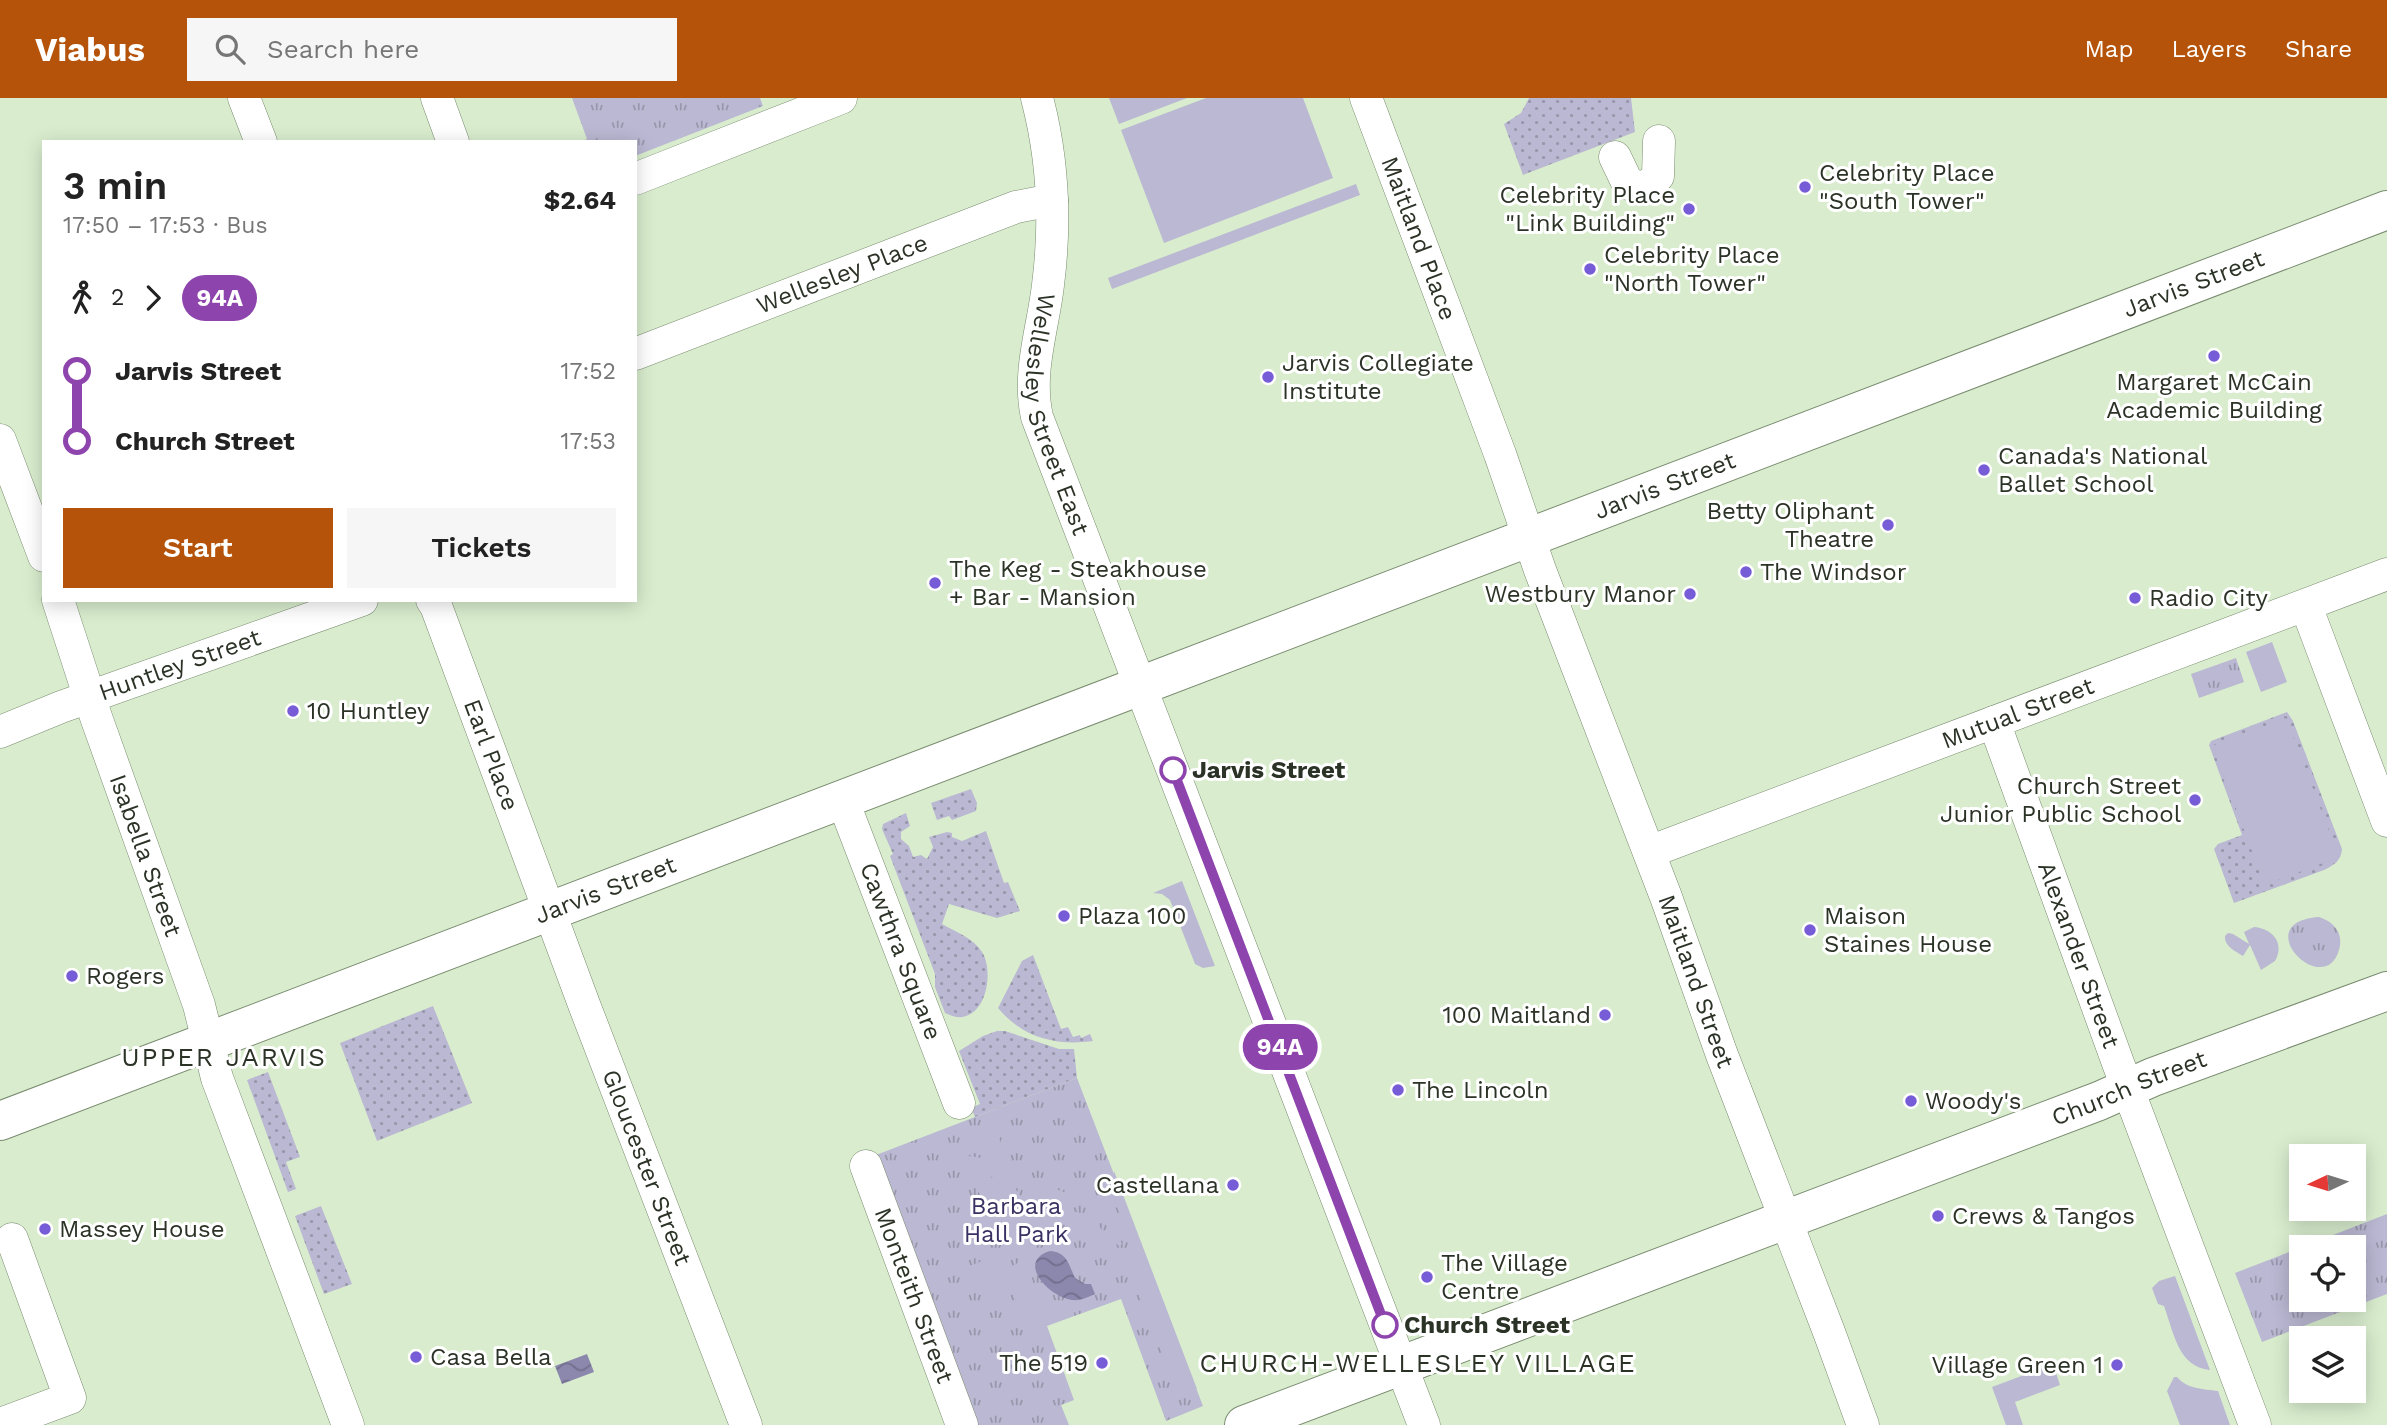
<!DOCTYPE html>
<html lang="en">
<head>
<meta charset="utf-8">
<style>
	:root { --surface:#fff; --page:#f6f6f6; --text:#222; --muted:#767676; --accent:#b45309 }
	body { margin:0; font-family:"Work Sans",sans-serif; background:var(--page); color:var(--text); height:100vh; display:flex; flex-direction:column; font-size:26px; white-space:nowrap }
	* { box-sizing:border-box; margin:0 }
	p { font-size:23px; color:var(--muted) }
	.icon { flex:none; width:38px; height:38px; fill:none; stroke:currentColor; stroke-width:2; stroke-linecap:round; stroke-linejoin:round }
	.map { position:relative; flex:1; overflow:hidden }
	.side { position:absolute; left:42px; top:42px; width:595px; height:462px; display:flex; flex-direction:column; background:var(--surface); border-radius:0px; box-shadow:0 4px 18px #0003 }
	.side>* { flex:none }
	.badge { padding:0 14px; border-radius:23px; font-size:24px; line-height:46px }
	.needle { width:46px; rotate:266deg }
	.controls { position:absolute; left:2289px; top:1046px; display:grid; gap:14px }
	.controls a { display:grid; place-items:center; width:77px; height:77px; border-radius:0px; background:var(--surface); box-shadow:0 4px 18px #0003; font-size:35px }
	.map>.badge { position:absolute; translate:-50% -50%; box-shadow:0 0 0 4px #fff }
	.legs { display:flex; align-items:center; gap:10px; height:77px; padding:0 21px; font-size:23px }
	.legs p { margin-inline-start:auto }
	.summary { display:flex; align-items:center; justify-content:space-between; height:119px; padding:0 21px }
	h1 { font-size:38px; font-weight:600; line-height:52px }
	.primary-button { display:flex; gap:14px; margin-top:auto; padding:14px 21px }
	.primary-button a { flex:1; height:80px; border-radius:0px; background:var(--accent); color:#fff; font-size:28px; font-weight:600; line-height:80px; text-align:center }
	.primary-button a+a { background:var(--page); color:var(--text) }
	ul { padding:0 21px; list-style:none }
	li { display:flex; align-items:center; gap:24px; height:70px; font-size:26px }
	li i { display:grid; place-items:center; width:10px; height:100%; margin:0 9px; background:currentColor }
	li i::after { content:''; width:18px; height:18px; margin:-9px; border:5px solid; border-radius:50%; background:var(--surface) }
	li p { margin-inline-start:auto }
	li:first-child i { background:linear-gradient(#0000 50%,currentColor 0) }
	li:last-child i { background:linear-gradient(currentColor 50%,#0000 0) }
	header { display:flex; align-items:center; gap:42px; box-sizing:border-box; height:98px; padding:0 35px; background:var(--accent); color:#fff }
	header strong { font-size:33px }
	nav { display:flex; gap:38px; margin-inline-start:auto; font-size:24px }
	.search { width:490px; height:63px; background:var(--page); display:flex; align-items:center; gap:18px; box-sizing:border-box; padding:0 24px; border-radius:0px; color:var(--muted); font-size:26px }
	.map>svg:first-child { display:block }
</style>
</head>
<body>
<header>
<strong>Viabus</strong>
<div class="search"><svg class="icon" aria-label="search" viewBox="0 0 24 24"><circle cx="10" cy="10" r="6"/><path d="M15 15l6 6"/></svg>Search here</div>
<nav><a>Map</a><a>Layers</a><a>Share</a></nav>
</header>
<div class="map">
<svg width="2387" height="1327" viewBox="0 0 2387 1327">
	<defs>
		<pattern id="grass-dots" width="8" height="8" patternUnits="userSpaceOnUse" patternTransform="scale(1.75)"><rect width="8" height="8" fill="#bab8d2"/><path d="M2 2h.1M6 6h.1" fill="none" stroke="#9796aa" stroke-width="1.8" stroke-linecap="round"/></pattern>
		<pattern id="park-tufts" width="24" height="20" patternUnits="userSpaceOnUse" patternTransform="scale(1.75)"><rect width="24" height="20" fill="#bab8d2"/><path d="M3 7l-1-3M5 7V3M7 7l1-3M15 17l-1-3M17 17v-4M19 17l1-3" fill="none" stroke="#9796aa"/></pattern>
		<pattern id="water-waves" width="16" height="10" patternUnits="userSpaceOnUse" patternTransform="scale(1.75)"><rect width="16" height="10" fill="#8b87ad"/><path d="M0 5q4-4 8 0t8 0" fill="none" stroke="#726f8d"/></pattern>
	</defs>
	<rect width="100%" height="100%" fill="#d9edce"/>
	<!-- grass -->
	<path fill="url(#grass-dots)" d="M1529,0H1631L1635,34L1523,77L1504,26L1521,15Z
		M2287,614L2293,623L2342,751C2341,763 2334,767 2324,772L2234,805L2214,751L2218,746L2242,737L2209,647L2211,643Z
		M971,691L977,705L976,713L952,722L949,718L937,722L931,705Z
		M906,715L910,728L901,734V741L909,748L913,759L921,757L927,761L933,749L929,739L947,734L952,735V739L962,743L986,733L1004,785L1008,784L1020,813L997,820L949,806L942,826C956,834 973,840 982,854C993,871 988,911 966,918C959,921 952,918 945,915L935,889V876L890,758L893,756L882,731L883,726Z
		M1033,857L1061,931L1068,929L1073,939L1080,937L1081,940L1090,936L1093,943C1056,948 1023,940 998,910L1022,863Z
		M433,908L472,1005L377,1043L340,945Z
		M997,933H1005L1059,951H1074L1077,980L975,1019L971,1010L980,1006L959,953L983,938Z
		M268,974L300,1059L286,1064L296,1091L288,1094L247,982Z
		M321,1108L352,1186L324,1196L295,1118Z"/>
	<!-- park -->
	<path fill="url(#park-tufts)" fill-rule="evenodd" d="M572,0H760L763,8L635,58V44H581L587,41Z
		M2236,560L2244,584L2199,600L2191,576Z
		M2319,819C2334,824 2344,835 2339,852C2324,903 2246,824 2319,819Z
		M1077,980L1203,1308L1166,1323L1121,1201L1047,1228L1074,1302L1061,1307L1069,1327H975L876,1057Z
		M2387,1116V1196L2262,1244L2235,1175ZM2301,1150H2354V1202H2301Z"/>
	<!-- garden -->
	<path fill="#bab8d2" d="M1109,0H1187L1119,26Z
		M1206,0H1303L1333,80L1164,145L1121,32Z
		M1356,86L1360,97L1112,191L1108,180Z
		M2272,544L2287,584L2261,594L2246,554Z
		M2286,620L2339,759L2265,787L2212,648Z
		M1182,783L1215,868L1203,870L1195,866L1170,802L1162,796L1153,795Z
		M2254,829C2273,831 2285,845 2275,863L2261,872L2250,847L2243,858C2235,853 2224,848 2225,838L2228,835L2233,836L2249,846L2244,834Z
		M995,1028L1004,1054L1012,1065L1042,1086L1093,1105L1109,1121L1122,1146L1120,1148L1116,1146L1105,1125L1082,1107L1042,1106L1032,1100L1009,1069L988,1052L984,1044L982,1032Z
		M969,1058L988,1061L1002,1071L1023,1102L1027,1118L1024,1133L1018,1149L1004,1168V1193L998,1195L973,1178L968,1168C982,1164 996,1158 1004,1144C1013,1128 1008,1095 995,1082C988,1075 979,1073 970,1071L968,1063Z
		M1114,1073L1197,1291L1175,1290L1124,1154L1132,1149L1112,1095Z
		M976,1078C996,1087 1004,1111 1000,1132L996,1128L971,1079Z
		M1057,1112C1098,1111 1107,1137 1121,1170L1115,1177L1108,1179L1105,1174C1106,1169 1108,1162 1108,1157C1106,1142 1082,1126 1069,1126C1059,1125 1050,1130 1041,1132L1029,1171L1035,1190L1052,1201L1053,1210L1049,1221L1041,1224L1027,1223C1019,1210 1006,1187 1013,1172C1015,1165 1023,1160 1026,1154C1038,1133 1031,1124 1057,1112Z
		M971,1134L998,1136C991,1151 979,1157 965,1161V1146Z
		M2175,1178L2210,1272C2178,1269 2174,1235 2164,1208L2158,1206L2152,1190L2159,1183Z
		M2053,1266L2060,1287L2015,1304L2023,1327H2006L1992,1289Z
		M2174,1279H2177C2187,1291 2203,1291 2218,1293L2230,1327H2180L2167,1293Z"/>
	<!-- water -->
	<path fill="url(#water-waves)" d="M1050,1153C1067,1154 1069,1167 1075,1180L1085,1186H1091L1095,1196C1090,1198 1084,1201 1078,1202C1054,1205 1013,1164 1050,1153Z
		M587,1256L594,1274L562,1286L555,1268Z"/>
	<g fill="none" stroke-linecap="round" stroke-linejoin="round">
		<defs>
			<g id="minor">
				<path d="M244,0L261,44"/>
				<path d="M437,0L453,44"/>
				<path id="s1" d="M1037,0C1053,61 1056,124 1048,187C1043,231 1027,274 1037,319L1424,1327"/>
				<path id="s2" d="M1366,0L1500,356L1540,472L1666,799L1722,957L1829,1234L1863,1327"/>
				<path d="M1615,59L1628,86L1646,90L1658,78L1659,43"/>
				<path d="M635,81L841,0"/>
				<path id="s3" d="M635,256L1016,109L1052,102"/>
				<path d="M0,342L44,458"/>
				<path id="s4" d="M58,502L96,619L199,907L217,980L348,1327"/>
				<path id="s5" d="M432,502L436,508L585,909L746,1327"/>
				<path d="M2306,508L2387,723"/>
				<path id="s6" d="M1994,624L2118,965L2255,1327"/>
				<path id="s7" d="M0,634L61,609L362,502"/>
				<path id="s8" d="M843,703L959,1005"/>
				<path id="s9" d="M1649,754L2387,476"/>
				<path id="s10" d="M866,1068L962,1327"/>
				<path d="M0,1326L70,1300L12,1141"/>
			</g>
			<g id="major">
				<path id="s11" d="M0,1023L2387,112"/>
				<path id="s12" d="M1244,1327L2099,1003L2153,979L2387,893"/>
			</g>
		</defs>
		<!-- minor casing -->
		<use href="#minor" stroke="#7a8c70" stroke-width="33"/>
		<!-- major casing -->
		<use href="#major" stroke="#7a8c70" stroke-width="40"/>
		<!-- minor -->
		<use href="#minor" stroke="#fff" stroke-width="32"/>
		<!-- major -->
		<use href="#major" stroke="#fff" stroke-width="38"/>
	</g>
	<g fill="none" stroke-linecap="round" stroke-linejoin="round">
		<defs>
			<path id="line-1" d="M1173,672L1385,1227"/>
		</defs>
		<!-- line-1 casing -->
		<use href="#line-1" stroke="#fff" stroke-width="16"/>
		<!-- line-1 -->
		<use href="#line-1" stroke="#8e44ad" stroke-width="10"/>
	</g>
	<!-- markers -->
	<g fill="#765cd6" stroke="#fff" stroke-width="2.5">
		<circle cx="1805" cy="89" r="7"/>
		<circle cx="1689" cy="111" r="7"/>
		<circle cx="1590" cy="171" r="7"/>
		<circle cx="2214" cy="258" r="7"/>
		<circle cx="1268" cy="279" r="7"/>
		<circle cx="1984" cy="372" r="7"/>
		<circle cx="1888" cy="427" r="7"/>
		<circle cx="1746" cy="474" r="7"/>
		<circle cx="935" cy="485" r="7"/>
		<circle cx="1690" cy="496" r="7"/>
		<circle cx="2135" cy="500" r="7"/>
		<circle cx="293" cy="613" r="7"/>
		<circle cx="2195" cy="702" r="7"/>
		<circle cx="1064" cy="818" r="7"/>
		<circle cx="1810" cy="832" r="7"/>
		<circle cx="72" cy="878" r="7"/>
		<circle cx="1605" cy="917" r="7"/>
		<circle cx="1398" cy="992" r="7"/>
		<circle cx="1911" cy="1003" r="7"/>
		<circle cx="1233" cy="1087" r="7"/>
		<circle cx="1938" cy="1118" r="7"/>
		<circle cx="45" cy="1131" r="7"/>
		<circle cx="1427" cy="1179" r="7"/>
		<circle cx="416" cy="1259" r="7"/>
		<circle cx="1102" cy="1265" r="7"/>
		<circle cx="2117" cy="1267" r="7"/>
	</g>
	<g fill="#fff" stroke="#8e44ad" stroke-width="3.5">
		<circle cx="1173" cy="672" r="12"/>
		<circle cx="1385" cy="1227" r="12"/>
	</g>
	<g text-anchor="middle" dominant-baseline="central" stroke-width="6" stroke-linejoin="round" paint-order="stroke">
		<!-- poi labels -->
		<g font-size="24" fill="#2b3226" stroke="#fff" text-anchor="start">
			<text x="1819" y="75">Celebrity Place<tspan x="1819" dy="28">"South Tower"</tspan></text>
			<text x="1675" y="97" text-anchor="end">Celebrity Place<tspan x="1675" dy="28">"Link Building"</tspan></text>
			<text x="1604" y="157">Celebrity Place<tspan x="1604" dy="28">"North Tower"</tspan></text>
			<text x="1282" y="265">Jarvis Collegiate<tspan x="1282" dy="28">Institute</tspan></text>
			<text x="2214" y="284" text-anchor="middle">Margaret McCain<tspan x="2214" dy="28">Academic Building</tspan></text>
			<text x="1998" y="358">Canada's National<tspan x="1998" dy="28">Ballet School</tspan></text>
			<text x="1874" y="413" text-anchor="end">Betty Oliphant<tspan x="1874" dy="28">Theatre</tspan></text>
			<text x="949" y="471">The Keg - Steakhouse<tspan x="949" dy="28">+ Bar - Mansion</tspan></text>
			<text x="1760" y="474">The Windsor</text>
			<text x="1676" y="496" text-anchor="end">Westbury Manor</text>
			<text x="2149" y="500">Radio City</text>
			<text x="307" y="613">10 Huntley</text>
			<text x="2181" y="688" text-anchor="end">Church Street<tspan x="2181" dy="28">Junior Public School</tspan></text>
			<text x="1078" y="818">Plaza 100</text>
			<text x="1824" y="818">Maison<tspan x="1824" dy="28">Staines House</tspan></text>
			<text x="86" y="878">Rogers</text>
			<text x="1591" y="917" text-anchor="end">100 Maitland</text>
			<text x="1412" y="992">The Lincoln</text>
			<text x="1925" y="1003">Woody's</text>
			<text x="1219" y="1087" text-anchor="end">Castellana</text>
			<text x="1952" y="1118">Crews &amp; Tangos</text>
			<text x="59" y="1131">Massey House</text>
			<text x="1441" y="1165">The Village<tspan x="1441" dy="28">Centre</tspan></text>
			<text x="430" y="1259">Casa Bella</text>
			<text x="1088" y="1265" text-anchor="end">The 519</text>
			<text x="2103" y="1267" text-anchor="end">Village Green 1</text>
		</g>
		<!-- street labels -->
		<g font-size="24" fill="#2b3226" stroke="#fff">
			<text stroke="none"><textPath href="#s2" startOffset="150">Maitland Place</textPath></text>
			<text stroke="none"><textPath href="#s3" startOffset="222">Wellesley Place</textPath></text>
			<text stroke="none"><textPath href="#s11" startOffset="2348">Jarvis Street</textPath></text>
			<text stroke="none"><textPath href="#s1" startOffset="322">Wellesley Street East</textPath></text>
			<text stroke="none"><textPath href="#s11" startOffset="1782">Jarvis Street</textPath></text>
			<text stroke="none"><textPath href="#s7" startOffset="192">Huntley Street</textPath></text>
			<text stroke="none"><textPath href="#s9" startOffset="394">Mutual Street</textPath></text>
			<text stroke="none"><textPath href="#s5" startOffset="166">Earl Place</textPath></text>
			<text stroke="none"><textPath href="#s4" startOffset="270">Isabella Street</textPath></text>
			<text stroke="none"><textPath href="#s11" startOffset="648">Jarvis Street</textPath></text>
			<text stroke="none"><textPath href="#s8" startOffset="161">Cawthra Square</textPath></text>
			<text stroke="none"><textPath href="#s6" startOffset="248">Alexander Street</textPath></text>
			<text stroke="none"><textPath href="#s2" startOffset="943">Maitland Street</textPath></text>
			<text stroke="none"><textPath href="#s12" startOffset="947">Church Street</textPath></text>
			<text stroke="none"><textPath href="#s5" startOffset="607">Gloucester Street</textPath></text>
			<text stroke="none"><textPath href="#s10" startOffset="138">Monteith Street</textPath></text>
		</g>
		<!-- stop labels -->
		<g font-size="24" font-weight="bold" fill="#2b3226" stroke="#fff" text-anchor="start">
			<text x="1192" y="672">Jarvis Street</text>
			<text x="1404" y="1227">Church Street</text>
		</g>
		<!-- park labels -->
		<g font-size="24" fill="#393063" stroke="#fff">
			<text x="1016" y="1108">Barbara<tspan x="1016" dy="28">Hall Park</tspan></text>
		</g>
		<!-- neighbourhood labels -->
		<g font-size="26" letter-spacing="2" fill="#2b3226" stroke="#fff">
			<text x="224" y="959">UPPER JARVIS</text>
			<text x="1418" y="1265">CHURCH-WELLESLEY VILLAGE</text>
		</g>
	</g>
</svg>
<div class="controls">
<a><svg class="needle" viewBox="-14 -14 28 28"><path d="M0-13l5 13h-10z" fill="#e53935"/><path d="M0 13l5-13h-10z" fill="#767676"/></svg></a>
<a><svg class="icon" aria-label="locate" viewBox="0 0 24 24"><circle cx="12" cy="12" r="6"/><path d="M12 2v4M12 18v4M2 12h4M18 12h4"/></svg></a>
<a><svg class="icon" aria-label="layers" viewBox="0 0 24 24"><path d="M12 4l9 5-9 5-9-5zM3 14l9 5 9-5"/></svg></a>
</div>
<b class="badge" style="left:1280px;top:949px;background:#8e44ad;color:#fff">94A</b>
<section class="side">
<div class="summary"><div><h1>3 min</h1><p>17:50 – 17:53 · Bus</p></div><b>$2.64</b></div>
<div class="legs"><svg class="icon" aria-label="walk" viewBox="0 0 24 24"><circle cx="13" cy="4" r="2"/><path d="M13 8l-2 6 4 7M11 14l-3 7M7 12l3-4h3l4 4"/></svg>2<svg class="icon" aria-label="forward" viewBox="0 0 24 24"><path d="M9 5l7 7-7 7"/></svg><b class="badge" style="background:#8e44ad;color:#fff">94A</b></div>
<ul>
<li><i style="color:#8e44ad"></i><b>Jarvis Street</b><p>17:52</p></li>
<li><i style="color:#8e44ad"></i><b>Church Street</b><p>17:53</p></li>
</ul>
<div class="primary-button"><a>Start</a><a>Tickets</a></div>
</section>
</div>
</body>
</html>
